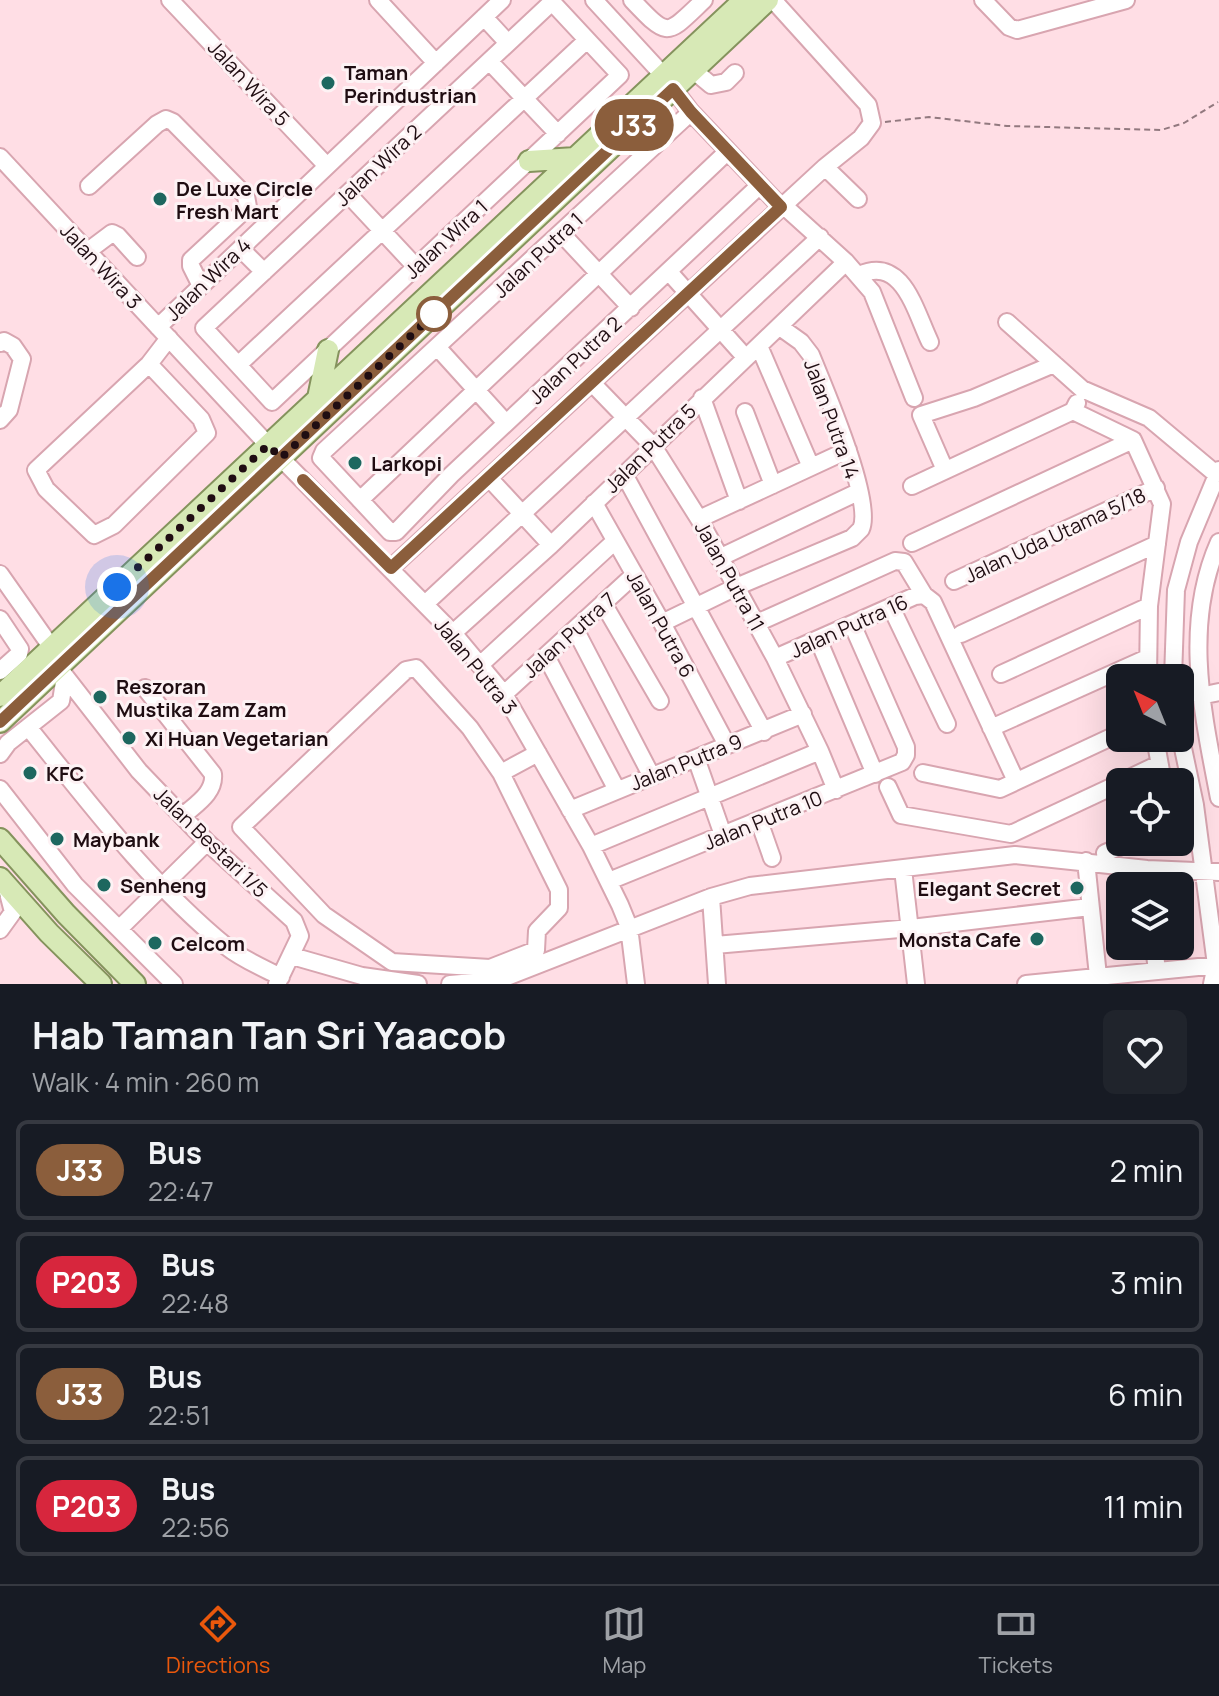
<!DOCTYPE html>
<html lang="en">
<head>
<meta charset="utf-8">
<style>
	:root { --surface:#171b24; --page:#20242c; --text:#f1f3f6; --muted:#9ea1a6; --line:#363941; --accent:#ea580c }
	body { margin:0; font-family:Manrope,sans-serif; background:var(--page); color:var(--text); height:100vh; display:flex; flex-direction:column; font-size:30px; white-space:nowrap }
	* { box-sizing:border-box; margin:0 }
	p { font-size:26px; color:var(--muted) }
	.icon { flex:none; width:44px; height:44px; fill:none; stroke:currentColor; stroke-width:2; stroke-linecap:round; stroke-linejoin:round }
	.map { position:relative; height:984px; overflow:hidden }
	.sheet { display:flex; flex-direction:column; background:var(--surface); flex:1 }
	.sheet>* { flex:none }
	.badge { padding:0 16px; border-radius:26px; font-size:28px; line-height:52px }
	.needle { width:52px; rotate:317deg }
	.controls { position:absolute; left:1106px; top:664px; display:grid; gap:16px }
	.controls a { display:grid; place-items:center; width:88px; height:88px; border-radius:12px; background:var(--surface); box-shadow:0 8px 32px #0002; font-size:40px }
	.you { position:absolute; width:40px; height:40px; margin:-20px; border:6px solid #fff; border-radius:50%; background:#1a73e8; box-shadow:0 0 0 12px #1a73e833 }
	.map>.badge { position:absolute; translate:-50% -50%; box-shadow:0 0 0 4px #fff }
	.round { display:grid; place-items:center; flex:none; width:84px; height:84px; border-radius:12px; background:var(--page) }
	.head { display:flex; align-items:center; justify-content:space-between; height:136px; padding:0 32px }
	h1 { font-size:38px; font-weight:700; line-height:60px }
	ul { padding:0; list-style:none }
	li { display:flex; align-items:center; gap:24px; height:100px; margin:0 16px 12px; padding:0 16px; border:4px solid var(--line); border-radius:12px }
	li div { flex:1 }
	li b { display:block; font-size:30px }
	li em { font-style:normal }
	li .badge { min-width:88px; font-weight:700; text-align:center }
	.tabs { display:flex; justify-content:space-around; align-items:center; height:112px; border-top:2px solid var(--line); background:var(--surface); font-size:22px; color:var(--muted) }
	.tabs a { display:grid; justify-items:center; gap:4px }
	.tabs .active { color:var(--accent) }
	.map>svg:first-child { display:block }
</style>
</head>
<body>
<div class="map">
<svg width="1219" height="984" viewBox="0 0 1219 984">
	<rect width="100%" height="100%" fill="#ffdee5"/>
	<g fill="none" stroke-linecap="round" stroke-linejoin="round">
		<defs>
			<path id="minor" d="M170,0L327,166
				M378,0L436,63
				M594,0L663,75L691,112L781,207
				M632,0C669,39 666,36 704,0
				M983,0L1009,27L1017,30L1126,0
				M552,2L620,75L272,402L204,328Z
				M484,17L508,43
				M489,61L558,134
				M693,70L711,85L726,82L735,73
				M691,112L324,451L321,458L390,532H396L451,475L760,185
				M0,157L268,445L453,633L504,694L591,846L620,905L629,927L636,984
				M825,167L858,199
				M89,186L157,124L166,119L173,122L246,196L248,207L191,260V266L201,286
				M348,194L416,267
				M783,205L846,262L872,292L914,398
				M561,233L631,308
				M241,249L264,272
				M88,251L112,233L118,236L137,257
				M669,272L746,358
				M859,275C903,255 915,311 930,342
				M1007,322L1082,389L1149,418L1216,474
				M158,327L502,0
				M0,343L4,341L13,346L22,359L9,410L0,420
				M759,346L811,467
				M438,348L506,423
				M149,364L201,419L207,433L114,525L94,535L46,489L36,470L149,364L169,338
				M238,365L587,40
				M592,383L653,446L699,519L775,658L820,751L836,790
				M702,398L739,501
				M1073,411L1133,440L1162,504L1149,606L1148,678
				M745,412L773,485
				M945,470L921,415L974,398L1054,364
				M624,474L764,732
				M489,478L551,545
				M912,486L1073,411L1077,403
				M360,500L728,151
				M594,503L662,623L727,745
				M699,519L848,450
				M1219,542C1182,625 1203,714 1219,798
				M912,543L1133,440
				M719,558L858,492
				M391,568L825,167L861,138L872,123L868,105L773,0
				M0,574L52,648
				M954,581L1156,488
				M603,603L660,701
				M425,604L820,237
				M891,607L947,724
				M0,619L20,649L19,654L0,671
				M662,623L736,587L852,538C853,537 860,530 861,529C874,502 823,385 811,355L801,342L780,327
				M757,623L895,561L904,562L924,595L933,602L1016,781
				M575,629L651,775
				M453,633L551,545L846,262
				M961,634L1157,544
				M818,639L875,774
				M546,656L617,790
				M775,658L915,596L924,595
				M480,665L615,541
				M58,667L139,771L207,842L294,921L300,936L277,984
				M416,668L470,728L501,773L559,890V908L537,931L536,950L490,968L392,962L324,915L241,827L406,670Z
				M1001,674L1149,606
				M1173,678L1176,590L1189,542L1219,470
				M145,688L213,774C215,793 196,804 183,816
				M504,694L634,575
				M1200,696L1219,692
				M28,727C90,804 150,884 227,947C242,959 263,968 281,977
				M991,728L1147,658
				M1180,734L1195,805L1216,965L1212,984
				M1155,738L1163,782
				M0,754L8,743L61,701L65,676
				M696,758L723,835
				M501,773L538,753
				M923,773L1000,789L1120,733
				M1121,782L1159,764
				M888,787L901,815L1011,834L1120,783
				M0,789L75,885L174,984
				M570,810L803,714
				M759,821L772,858
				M591,846L820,751
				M1105,853L1131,842
				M1086,861L1098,976
				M903,869L916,984
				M1147,869L1149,886
				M609,881L902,762L906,755V747L852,624
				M711,897L717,984
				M119,929L207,842
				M0,930L13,912L7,889
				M715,945L911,928L1090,907
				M1154,946L1157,971
				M292,956L362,976L418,984
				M450,984L499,980L711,897L750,886L1015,855L1147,869L1219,872
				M1026,984L1219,965"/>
			<path id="major" d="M529,161L575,158
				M318,398L328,350
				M0,696L744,0
				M0,722L768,0
				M0,839L66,914L135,984
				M0,878L49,933L101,984"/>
		</defs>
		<!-- minor casing -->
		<use href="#minor" stroke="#d8a5b0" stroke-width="20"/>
		<!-- major casing -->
		<use href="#major" stroke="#85935d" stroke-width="24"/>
		<!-- path -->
		<path stroke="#92797f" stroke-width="2" stroke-dasharray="6 4" stroke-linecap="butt" d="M885,122L929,117L1007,126L1161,130L1184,123L1218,102"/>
		<!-- minor -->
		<use href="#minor" stroke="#fff" stroke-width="16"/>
		<!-- major -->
		<use href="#major" stroke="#d7e9b6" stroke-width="20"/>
	</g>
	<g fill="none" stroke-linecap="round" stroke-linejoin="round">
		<defs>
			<path id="line" d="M0,722L673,89L691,112L781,207L391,568L303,480"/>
		</defs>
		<!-- line casing -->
		<use href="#line" stroke="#fff" stroke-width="18"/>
		<!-- line -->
		<use href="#line" stroke="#8b5e3c" stroke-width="12"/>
		<!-- walk -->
		<path stroke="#1f0d12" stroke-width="8" stroke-dasharray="0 14.4" d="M117,587L268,445L281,458L434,314"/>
	</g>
	<!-- markers -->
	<g fill="#1d675f" stroke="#fdf2f4" stroke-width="3">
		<circle cx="328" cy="83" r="8"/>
		<circle cx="160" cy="199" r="8"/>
		<circle cx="355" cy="463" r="8"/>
		<circle cx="100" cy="697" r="8"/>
		<circle cx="129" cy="738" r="8"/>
		<circle cx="30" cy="773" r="8"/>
		<circle cx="57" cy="839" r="8"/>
		<circle cx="104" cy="885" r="8"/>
		<circle cx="1077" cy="888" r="8"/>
		<circle cx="1037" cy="939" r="8"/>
		<circle cx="155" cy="943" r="8"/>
	</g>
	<circle fill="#fff" stroke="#8b5e3c" stroke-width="4" cx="434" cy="314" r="16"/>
	<g text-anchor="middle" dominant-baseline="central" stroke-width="6" stroke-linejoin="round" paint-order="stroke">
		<!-- poi labels -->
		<g font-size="20" font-weight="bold" fill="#1f0d12" stroke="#fdf2f4" text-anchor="start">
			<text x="344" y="72">Taman<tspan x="344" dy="23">Perindustrian</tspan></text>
			<text x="176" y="188">De Luxe Circle<tspan x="176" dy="23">Fresh Mart</tspan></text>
			<text x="371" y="463">Larkopi</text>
			<text x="116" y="686">Reszoran<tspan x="116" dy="23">Mustika Zam Zam</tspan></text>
			<text x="145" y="738">Xi Huan Vegetarian</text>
			<text x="46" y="773">KFC</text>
			<text x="73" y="839">Maybank</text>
			<text x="120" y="885">Senheng</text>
			<text x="1061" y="888" text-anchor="end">Elegant Secret</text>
			<text x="1021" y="939" text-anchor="end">Monsta Cafe</text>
			<text x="171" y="943">Celcom</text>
		</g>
		<!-- street labels -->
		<g font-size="20" fill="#1f0d12" stroke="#fdf2f4">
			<text transform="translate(249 83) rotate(47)">Jalan Wira 5</text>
			<text transform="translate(378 165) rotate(-43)">Jalan Wira 2</text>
			<text transform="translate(446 239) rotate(-43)">Jalan Wira 1</text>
			<text transform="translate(538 255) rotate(-43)">Jalan Putra 1</text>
			<text transform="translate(101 266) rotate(47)">Jalan Wira 3</text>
			<text transform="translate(208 279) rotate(-44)">Jalan Wira 4</text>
			<text transform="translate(575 360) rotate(-43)">Jalan Putra 2</text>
			<text transform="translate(832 419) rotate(70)">Jalan Putra 14</text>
			<text transform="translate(650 448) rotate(-44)">Jalan Putra 5</text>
			<text transform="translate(1055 535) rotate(-25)">Jalan Uda Utama 5/18</text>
			<text transform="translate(730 576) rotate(61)">Jalan Putra 11</text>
			<text transform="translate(661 624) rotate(61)">Jalan Putra 6</text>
			<text transform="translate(849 626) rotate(-24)">Jalan Putra 16</text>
			<text transform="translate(569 635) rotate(-42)">Jalan Putra 7</text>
			<text transform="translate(476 666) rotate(51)">Jalan Putra 3</text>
			<text transform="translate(686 762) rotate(-22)">Jalan Putra 9</text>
			<text transform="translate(763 820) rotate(-22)">Jalan Putra 10</text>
			<text transform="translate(211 842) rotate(44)">Jalan Bestari 1/5</text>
		</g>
	</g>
</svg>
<div class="controls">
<a><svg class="needle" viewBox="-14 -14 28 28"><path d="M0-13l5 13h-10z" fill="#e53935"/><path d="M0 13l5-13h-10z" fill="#9ea1a6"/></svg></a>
<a><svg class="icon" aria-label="locate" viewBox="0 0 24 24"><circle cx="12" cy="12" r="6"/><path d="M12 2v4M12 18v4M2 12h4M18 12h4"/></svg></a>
<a><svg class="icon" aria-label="layers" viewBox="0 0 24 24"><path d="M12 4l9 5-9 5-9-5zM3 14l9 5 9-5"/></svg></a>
</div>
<div class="you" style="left:117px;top:587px"></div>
<b class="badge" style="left:634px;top:125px;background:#8b5e3c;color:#fff">J33</b>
</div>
<section class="sheet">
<div class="head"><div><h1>Hab Taman Tan Sri Yaacob</h1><p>Walk · 4 min · 260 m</p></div><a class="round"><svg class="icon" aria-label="heart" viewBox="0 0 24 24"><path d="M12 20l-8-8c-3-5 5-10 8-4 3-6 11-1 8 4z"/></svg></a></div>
<ul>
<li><span class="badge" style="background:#8b5e3c;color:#fff">J33</span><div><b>Bus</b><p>22:47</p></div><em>2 min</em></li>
<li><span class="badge" style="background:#d7263d;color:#fff">P203</span><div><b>Bus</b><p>22:48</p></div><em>3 min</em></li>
<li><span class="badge" style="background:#8b5e3c;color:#fff">J33</span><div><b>Bus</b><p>22:51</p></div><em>6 min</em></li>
<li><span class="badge" style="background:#d7263d;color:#fff">P203</span><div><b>Bus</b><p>22:56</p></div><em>11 min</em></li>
</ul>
</section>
<nav class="tabs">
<a class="active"><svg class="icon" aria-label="directions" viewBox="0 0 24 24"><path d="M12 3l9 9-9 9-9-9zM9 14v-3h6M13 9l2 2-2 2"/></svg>Directions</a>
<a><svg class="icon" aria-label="map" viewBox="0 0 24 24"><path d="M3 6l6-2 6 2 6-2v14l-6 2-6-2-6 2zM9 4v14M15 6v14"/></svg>Map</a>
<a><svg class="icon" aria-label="tickets" viewBox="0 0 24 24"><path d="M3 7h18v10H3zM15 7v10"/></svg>Tickets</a>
</nav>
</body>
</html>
